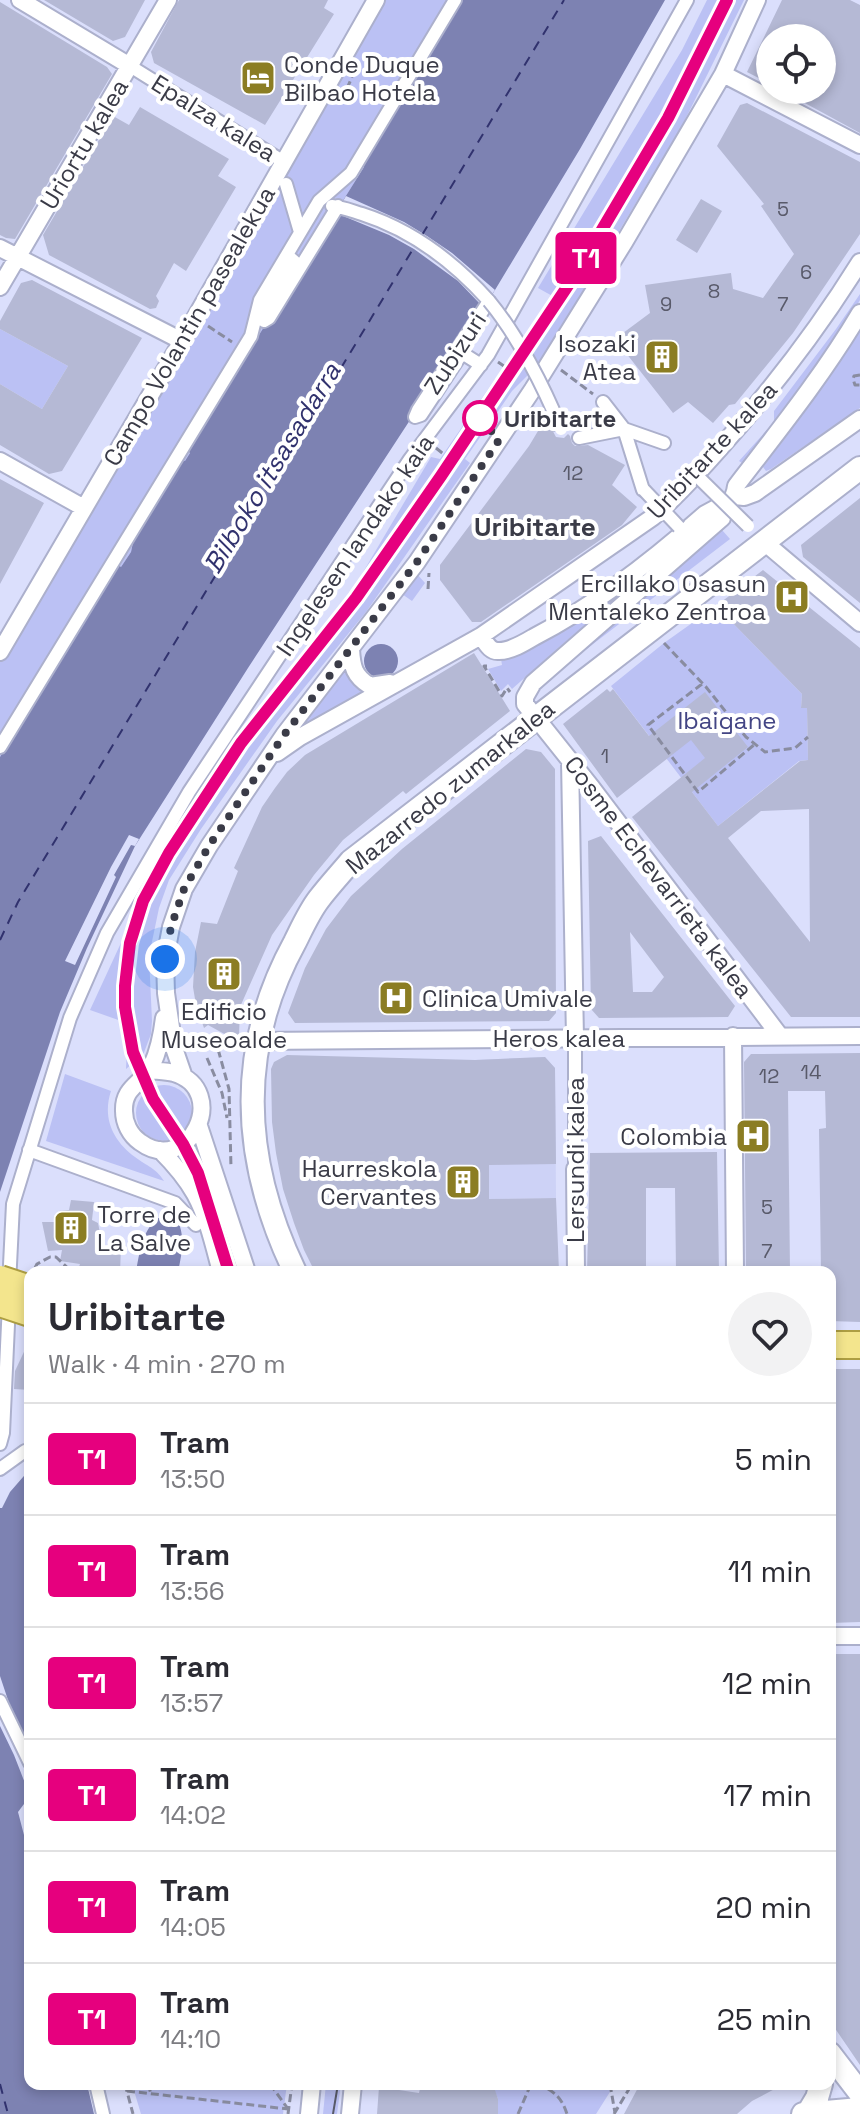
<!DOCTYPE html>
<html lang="en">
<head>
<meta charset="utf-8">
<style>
	:root { --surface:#fff; --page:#f2f2f3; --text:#2b2b33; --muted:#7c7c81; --line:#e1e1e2 }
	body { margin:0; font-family:"Space Grotesk",sans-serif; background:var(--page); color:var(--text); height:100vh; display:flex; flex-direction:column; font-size:30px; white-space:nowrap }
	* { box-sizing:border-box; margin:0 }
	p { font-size:26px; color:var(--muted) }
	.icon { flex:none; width:44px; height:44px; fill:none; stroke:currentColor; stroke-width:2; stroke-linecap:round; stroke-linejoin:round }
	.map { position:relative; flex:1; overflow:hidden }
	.side { position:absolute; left:24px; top:1266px; width:812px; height:824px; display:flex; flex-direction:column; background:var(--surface); border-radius:16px; box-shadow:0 4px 12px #0003 }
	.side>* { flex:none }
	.badge { padding:0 16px; border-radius:6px; font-size:28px; line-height:52px }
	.buttons { position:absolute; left:756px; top:24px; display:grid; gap:16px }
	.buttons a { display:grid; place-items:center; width:80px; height:80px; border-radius:50%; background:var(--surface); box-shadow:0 4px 12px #0003; font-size:40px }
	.you { position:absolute; width:40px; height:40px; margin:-20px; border:6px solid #fff; border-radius:50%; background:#1a73e8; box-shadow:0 0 0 12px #1a73e833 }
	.map>.badge { position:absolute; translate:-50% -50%; box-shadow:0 0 0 4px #fff }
	.round { display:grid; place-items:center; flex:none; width:84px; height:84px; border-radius:42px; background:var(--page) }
	.summary { display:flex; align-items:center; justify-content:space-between; height:136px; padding:0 24px }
	h1 { font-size:38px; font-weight:800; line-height:60px }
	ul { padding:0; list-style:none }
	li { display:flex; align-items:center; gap:24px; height:112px; padding:0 24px; border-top:2px solid var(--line) }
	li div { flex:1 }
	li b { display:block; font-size:30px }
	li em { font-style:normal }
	li .badge { min-width:88px; font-weight:700; text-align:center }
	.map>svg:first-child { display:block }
</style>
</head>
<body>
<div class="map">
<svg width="860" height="2114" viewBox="0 0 860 2114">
	<rect width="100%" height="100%" fill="#dbdffc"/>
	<!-- built -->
	<path fill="#cdd2f6" d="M545,1057L555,1068L556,1198L436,1200L475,1164V1060Z"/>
	<!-- green -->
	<path fill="#bbc1f4" d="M380,0H461L364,162V167L187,451L190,453L185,462L181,460L135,533L131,552L121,567L116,565L0,757V653Z
		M707,0H744L683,124L541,362L512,391L465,459L470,463L366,612L277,721L201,829L169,880L159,908L149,956L152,1021L151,1034L143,1055L126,1069L127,1046L124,1022L90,1010L156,867L233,750L333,623L431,457L440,459L495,379L500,382L556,298L538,288L682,50Z
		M860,294V300L849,319L778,423L742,463L739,461L774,422V411L836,329Z
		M0,329L68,366L42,409L0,384Z
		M860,330V408L771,469L766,471L763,467L789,433Z
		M722,530L730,539L580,654Z
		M417,574L425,583L412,601L402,594Z
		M634,586L572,636L512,689L508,684L501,691L488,669L502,665L501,659L565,629Z
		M716,606L802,694L801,707L807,708L808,760L799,761L718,826L611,686L664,643Z
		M346,666L355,686L365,694L286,740Z
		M65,1074L111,1091C102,1118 113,1141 135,1157C148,1167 155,1167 164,1181L46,1141Z
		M136 1113a28 28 0 1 1 56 0a28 28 0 1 1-56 0Z
		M204,1140L247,1272H221L206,1222L170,1160L191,1152Z
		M132,2084H287L283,2114H141Z
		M326,2084H341L337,2114H323Z
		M492,2084H615L596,2114H498V2099Z"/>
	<!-- water -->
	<path fill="#7d82b2" d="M461,0H665L580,149L495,290L248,668L135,846L87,948L60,1012L0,1192V757L117,564L121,567L131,552L135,533L181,460L185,461L190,453L187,450L364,167V162Z
		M364 661a17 17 0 1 1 34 0a17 17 0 1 1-34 0Z
		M166,1214L176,1217C186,1236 182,1252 178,1272H136C140,1250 143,1223 166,1214Z
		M30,1469V1607L27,1624L30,1639V1747L11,1709L0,1676V1508H2L10,1492Z
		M0,1726L14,1755L30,1796L18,1812L30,1858V2084H87L94,2114H0Z"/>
	<!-- pier -->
	<path fill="#dbdffc" d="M346,196L404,222L427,236L452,253L495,290L483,307L458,281L414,249L389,235L336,213Z
		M129,835L139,839L135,846L131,845L114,875L116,877L75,965L65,961L111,867Z"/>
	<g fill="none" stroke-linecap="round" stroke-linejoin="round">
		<!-- ferry -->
		<path stroke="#31326e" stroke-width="2" stroke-dasharray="10 8" stroke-linecap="butt" d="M422,235L564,0
			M0,940L18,902L416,244
			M0,2084L8,2114"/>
	</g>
	<!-- building -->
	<path fill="#b5b9d5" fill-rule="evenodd" d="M44,0H145L125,37L113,41Z
		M179,0H328L324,8L334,14L265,125L154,63L151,52Z
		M782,0H850L860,5V133L781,90H822V38H770V84L747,72Z
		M0,2L107,67L112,74L15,239L6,238L0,235Z
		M747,103L860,162V234L793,333L735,404L729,405L713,423L688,402L673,413L615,339L650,313L645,285L731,273L733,289L763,298L794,254L761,206L764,204L717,146L740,105Z
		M140,107L229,159L218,176L236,187L186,271L174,263L156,296L159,301L156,308L150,309L49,255L43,235L113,116L129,125Z
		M701,199L722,211L697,253L676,240Z
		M32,280L142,338L62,471L49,474L0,445V384L42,409L68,366L0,329V321L21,283Z
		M544,421L549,424L556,437L564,438L568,434L570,436L572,443L575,446L588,445L625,465L612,485L637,507L622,525L481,622H472L440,580V565L529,446Z
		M0,479L44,503L0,584Z
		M860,498V603L803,557L801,545Z
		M763,570L860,648V1017H791L632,817L705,758L691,740L617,798L563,724L607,689L610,692L613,689L649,736L705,692L748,747L692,792L718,826L800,761L808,760L807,708H801L802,694L716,606ZM809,809L810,942L728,838L761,811Z
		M474,653L510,711L406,794L403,791L343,840L314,875L272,935L240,1007L239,1037L228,1036L208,1025L204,1028L196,1005L193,987L195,952L201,922L217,924L238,871L234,868L262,807L275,788L287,772L305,755Z
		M526,749L541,752L555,769L556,1013L549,1021L295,1023L288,1013L305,968L326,929L351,896L402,849Z
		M601,836L735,1006L728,1017L599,1018L591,1009L588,841ZM630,932L664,977L652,992H633Z
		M860,1053V1322L830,1321V1272H821L819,1129L826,1128L825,1091H788L790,1272H746L744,1062L751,1054Z
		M287,1055L475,1060L545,1057L555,1068L556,1164L489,1165V1199L556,1198L559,1272H315L304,1250L294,1223L283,1189L276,1153L272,1122L271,1069L274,1062Z
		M717,1152L719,1272H676L675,1188H646V1272H587L590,1153Z
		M71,1200L94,1202L92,1220L98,1223L103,1248L121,1247L120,1272H77L80,1264L60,1261L62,1250L48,1251L42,1222H61L59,1211L69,1210Z
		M30,1339V1390L14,1389L15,1371Z
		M830,1369H860V1622L830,1623Z
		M830,1654H860V2065L830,2021Z
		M421,2084H493L498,2099V2114H377L379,2087L419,2093Z
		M640,2084H784L752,2101L737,2114H624Z"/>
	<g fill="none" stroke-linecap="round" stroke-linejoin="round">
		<defs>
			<path id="pedestrian" d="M130,66L284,162
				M286,184L300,232
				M332,206C342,207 352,211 362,214C412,230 454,262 489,301L418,410L415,417L421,415L462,353L481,365
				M287,255L295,262L265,313L264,321L269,318L338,206
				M603,402L624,429L643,490
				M579,438L624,429L664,443
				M0,747L251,336L260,300L319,201L351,173L455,0
				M575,1039V1169
				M29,1150L175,1203L196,1225
				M9,1285L13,1204L70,1018L107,933L189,792L410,459L488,355L687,0
				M0,1444L3,1433L9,1303
				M0,1469L25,1451
				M0,1701L30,1763
				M96,2084L103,2114"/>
			<path id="minor" d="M20,0L130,66
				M723,74L860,145
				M0,248L182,341
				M0,287L168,0
				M0,461L84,508
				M735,496L744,497L755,493L860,419
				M763,541L860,623
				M481,636C486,643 490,652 499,651C511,651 524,643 534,637C596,605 652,561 705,514L718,507L723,509
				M351,649C352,667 354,676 370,686L390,683
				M0,652L182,341L376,0
				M277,753L300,737L481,636L653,517C677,496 699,472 721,447C772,389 819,328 860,262
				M570,760L575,1039
				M733,1036L735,1272
				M780,1036L592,788L525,704V697L533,683L722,518C724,501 734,504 736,486C779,430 824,374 860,313
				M257,1041L860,1036
				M149,1070C157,1071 166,1071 174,1073C231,1090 189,1178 140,1142C130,1135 124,1123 124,1111C123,1086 143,1084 152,1065C159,1050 162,1034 164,1018
				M184,1077L174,1048L166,993L165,959L171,927L184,889L209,846L284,735L417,562L533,389L625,241L723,74L757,0
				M199,1126L247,1272
				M160,1150C173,1163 186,1178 195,1194C208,1218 214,1246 221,1272
				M575,1169L576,1272
				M830,1636H860
				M309,2114L312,2084
				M350,2114L353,2084"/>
			<path id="secondary" d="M295,1272C242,1162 235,1051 295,942C302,928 309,912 319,899C329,886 340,874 351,861L860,468
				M830,2054L860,2093
				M808,2113L817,2098L821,2084
				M803,2114L860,2109"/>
			<path id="primary" d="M830,1345H860"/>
		</defs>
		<!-- pedestrian casing -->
		<use href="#pedestrian" stroke="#acb0cc" stroke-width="16"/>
		<!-- minor casing -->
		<use href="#minor" stroke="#acb0cc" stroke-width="20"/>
		<!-- secondary casing -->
		<use href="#secondary" stroke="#acb0cc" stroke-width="26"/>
		<!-- primary casing -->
		<use href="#primary" stroke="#ad9e43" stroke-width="30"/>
		<!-- path -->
		<path stroke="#898ca0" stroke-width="3" stroke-dasharray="8 4" stroke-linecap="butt" d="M339,97L345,93L352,77
			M569,239L586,250
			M208,326L232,342
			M498,362L511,371
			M561,370L593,394
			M860,375L854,376L853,379L855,385H860
			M436,448L451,460
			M428,589L429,573
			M664,643L706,687L746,737L765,752L795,748L808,737
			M487,666H484L502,696L507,688L510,692
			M702,684L648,725L698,792L755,744
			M215,1038L229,1089L231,1168
			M207,1058L222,1093L227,1118
			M35,1268L37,1264L50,1257H56L72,1272
			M125,2084L133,2114
			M148,2084L151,2094
			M270,2084L288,2109
			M537,2084C554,2091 561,2096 567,2114
			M610,2084L615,2113
			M127,2091L288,2109
			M288,2114L292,2084
			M518,2114L531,2084
			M614,2114L632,2084"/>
		<!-- pedestrian -->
		<use href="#pedestrian" stroke="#fff" stroke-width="12"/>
		<!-- minor -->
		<use href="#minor" stroke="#fff" stroke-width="16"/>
		<!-- secondary -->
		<use href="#secondary" stroke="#fff" stroke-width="22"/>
		<!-- primary -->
		<use href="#primary" stroke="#f3e58d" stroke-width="26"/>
		<!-- tram -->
		<path stroke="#595b6a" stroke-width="2" d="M229,1272C218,1235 209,1195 192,1160C181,1138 164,1119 152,1097C134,1063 123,1023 125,984C128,914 164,859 201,803C221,774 239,745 260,717C284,686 310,656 335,626C359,595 382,562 404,530C522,360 640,188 727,0
			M333,2114L338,2084"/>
		<defs>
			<path id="pedestrian-bridge" d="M489,301C518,336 544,387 561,429
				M691,470L748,526
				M644,490L679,527"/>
			<path id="primary-bridge" d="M0,1279L30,1289
				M0,1303L30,1313"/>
		</defs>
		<!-- pedestrian-bridge casing -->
		<use href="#pedestrian-bridge" stroke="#acb0cc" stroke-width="16" stroke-linecap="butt"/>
		<!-- primary-bridge casing -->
		<use href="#primary-bridge" stroke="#ad9e43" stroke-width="30" stroke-linecap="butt"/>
		<!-- pedestrian-bridge -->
		<use href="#pedestrian-bridge" stroke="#fff" stroke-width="12"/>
		<!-- primary-bridge -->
		<use href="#primary-bridge" stroke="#f3e58d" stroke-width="26"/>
	</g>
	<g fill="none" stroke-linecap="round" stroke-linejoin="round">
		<defs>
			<path id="line" d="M229,1272L198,1173L183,1144L153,1099L133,1052L125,1007V986L130,943L143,901L169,853L241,743L356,598L441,476L577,272L668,118L727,0"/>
		</defs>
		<!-- line casing -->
		<use href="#line" stroke="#fff" stroke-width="18"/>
		<!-- line -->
		<use href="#line" stroke="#e6007e" stroke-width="12"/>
		<!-- walk -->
		<path stroke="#3a3b47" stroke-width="8" stroke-dasharray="0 14.4" d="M165,959L171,927L184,889L209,846L284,735L417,562L499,440L480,418"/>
	</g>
	<!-- icons -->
	<defs>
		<symbol id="hotel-square" viewBox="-11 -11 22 22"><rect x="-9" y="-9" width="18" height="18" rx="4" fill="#8b7d23" stroke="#fff"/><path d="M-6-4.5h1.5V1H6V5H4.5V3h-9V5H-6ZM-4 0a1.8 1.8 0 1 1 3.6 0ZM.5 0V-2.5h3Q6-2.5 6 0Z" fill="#fff"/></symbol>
		<symbol id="building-square" viewBox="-11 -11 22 22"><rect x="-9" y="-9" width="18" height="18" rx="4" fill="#8b7d23" stroke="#fff"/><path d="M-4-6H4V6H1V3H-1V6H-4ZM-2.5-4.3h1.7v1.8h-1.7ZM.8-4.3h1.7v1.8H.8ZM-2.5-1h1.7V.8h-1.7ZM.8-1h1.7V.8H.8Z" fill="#fff"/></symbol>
		<symbol id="hospital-square" viewBox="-11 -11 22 22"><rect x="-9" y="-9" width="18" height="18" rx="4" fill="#8b7d23" stroke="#fff"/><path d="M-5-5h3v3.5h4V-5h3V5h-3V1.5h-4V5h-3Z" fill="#fff"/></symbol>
	</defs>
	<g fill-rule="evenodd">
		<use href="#hotel-square" x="238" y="58" width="40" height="40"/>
		<use href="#building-square" x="642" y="337" width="40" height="40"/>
		<use href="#hospital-square" x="772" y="577" width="40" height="40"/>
		<use href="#building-square" x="204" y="954" width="40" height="40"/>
		<use href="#hospital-square" x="376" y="978" width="40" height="40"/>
		<use href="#hospital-square" x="733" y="1116" width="40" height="40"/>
		<use href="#building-square" x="443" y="1162" width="40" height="40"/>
		<use href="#building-square" x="51" y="1208" width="40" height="40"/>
	</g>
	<!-- markers -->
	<circle fill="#fff" stroke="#e6007e" stroke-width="4" cx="480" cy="418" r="16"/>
	<g text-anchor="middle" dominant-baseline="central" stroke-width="8" stroke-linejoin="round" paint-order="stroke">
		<!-- number labels -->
		<g font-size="20" fill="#595a6a">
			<text x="783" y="209">5</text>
			<text x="806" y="272">6</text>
			<text x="714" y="291">8</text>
			<text x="666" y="304">9</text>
			<text x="783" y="304">7</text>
			<text x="573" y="473">12</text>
			<text x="605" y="756">1</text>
			<text x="811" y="1072">14</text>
			<text x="769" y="1076">12</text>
			<text x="767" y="1207">5</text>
			<text x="767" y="1251">7</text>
		</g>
		<!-- poi labels -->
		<g font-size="24" fill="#3a3b47" stroke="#fff" text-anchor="end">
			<text x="284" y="64" text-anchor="start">Conde Duque<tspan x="284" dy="28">Bilbao Hotela</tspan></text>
			<text x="636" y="343">Isozaki<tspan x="636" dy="28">Atea</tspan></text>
			<text x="766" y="583">Ercillako Osasun<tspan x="766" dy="28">Mentaleko Zentroa</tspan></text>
			<text x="422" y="998" text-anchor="start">Clinica Umivale</text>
			<text x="224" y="1011" text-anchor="middle">Edificio<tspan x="224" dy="28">Museoalde</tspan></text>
			<text x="727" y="1136">Colombia</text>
			<text x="437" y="1168">Haurreskola<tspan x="437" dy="28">Cervantes</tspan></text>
			<text x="97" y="1214" text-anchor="start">Torre de<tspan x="97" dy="28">La Salve</tspan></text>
		</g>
		<!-- street labels -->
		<g font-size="24" fill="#3a3b47" stroke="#fff">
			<text transform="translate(214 118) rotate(32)">Epalza kalea</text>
			<text transform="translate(84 144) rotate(-59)">Uriortu kalea</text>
			<text transform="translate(189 326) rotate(-60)">Campo Volantin pasealekua</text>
			<text transform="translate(455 353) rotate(-57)">Zubizuri</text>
			<text transform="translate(712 450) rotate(-47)">Uribitarte kalea</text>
			<text transform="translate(355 545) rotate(-56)">Ingelesen landako kaia</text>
			<text transform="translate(450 787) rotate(-39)">Mazarredo zumarkalea</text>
			<text transform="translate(659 877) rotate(53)">Cosme Echevarrieta kalea</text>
			<text x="559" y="1038">Heros kalea</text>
			<text transform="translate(575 1160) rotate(-90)">Lersundi kalea</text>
		</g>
		<!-- stop labels -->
		<g font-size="24" font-weight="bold" fill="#3a3b47" stroke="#fff" text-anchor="start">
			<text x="504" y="418">Uribitarte</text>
		</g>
		<!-- park labels -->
		<g font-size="24" fill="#434584" stroke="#fff">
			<text x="727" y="720">Ibaigane</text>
		</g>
		<!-- water labels -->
		<g font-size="26" font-style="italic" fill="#31326e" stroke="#fff">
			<text transform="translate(272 468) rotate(-59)">Bilboko itsasadarra</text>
		</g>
		<!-- neighbourhood labels -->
		<g font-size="26" font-weight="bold" fill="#3a3b47" stroke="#fff">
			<text x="535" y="527">Uribitarte</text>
		</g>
	</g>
</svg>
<div class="buttons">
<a><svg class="icon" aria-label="locate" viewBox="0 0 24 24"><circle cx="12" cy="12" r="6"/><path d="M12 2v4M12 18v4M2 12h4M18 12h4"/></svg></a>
</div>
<div class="you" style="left:165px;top:959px"></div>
<b class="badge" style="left:586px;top:258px;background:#e6007e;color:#fff">T1</b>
<section class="side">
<div class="summary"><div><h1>Uribitarte</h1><p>Walk · 4 min · 270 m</p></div><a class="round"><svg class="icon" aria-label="heart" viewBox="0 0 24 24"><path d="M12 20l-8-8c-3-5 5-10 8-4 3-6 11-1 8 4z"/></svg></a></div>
<ul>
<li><span class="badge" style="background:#e6007e;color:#fff">T1</span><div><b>Tram</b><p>13:50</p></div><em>5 min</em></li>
<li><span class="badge" style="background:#e6007e;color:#fff">T1</span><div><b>Tram</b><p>13:56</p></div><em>11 min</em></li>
<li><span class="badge" style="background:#e6007e;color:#fff">T1</span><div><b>Tram</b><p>13:57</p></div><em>12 min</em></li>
<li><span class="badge" style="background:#e6007e;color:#fff">T1</span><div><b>Tram</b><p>14:02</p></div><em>17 min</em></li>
<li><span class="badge" style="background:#e6007e;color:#fff">T1</span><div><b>Tram</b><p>14:05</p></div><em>20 min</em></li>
<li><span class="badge" style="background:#e6007e;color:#fff">T1</span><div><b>Tram</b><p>14:10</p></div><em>25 min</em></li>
</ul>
</section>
</div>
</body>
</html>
